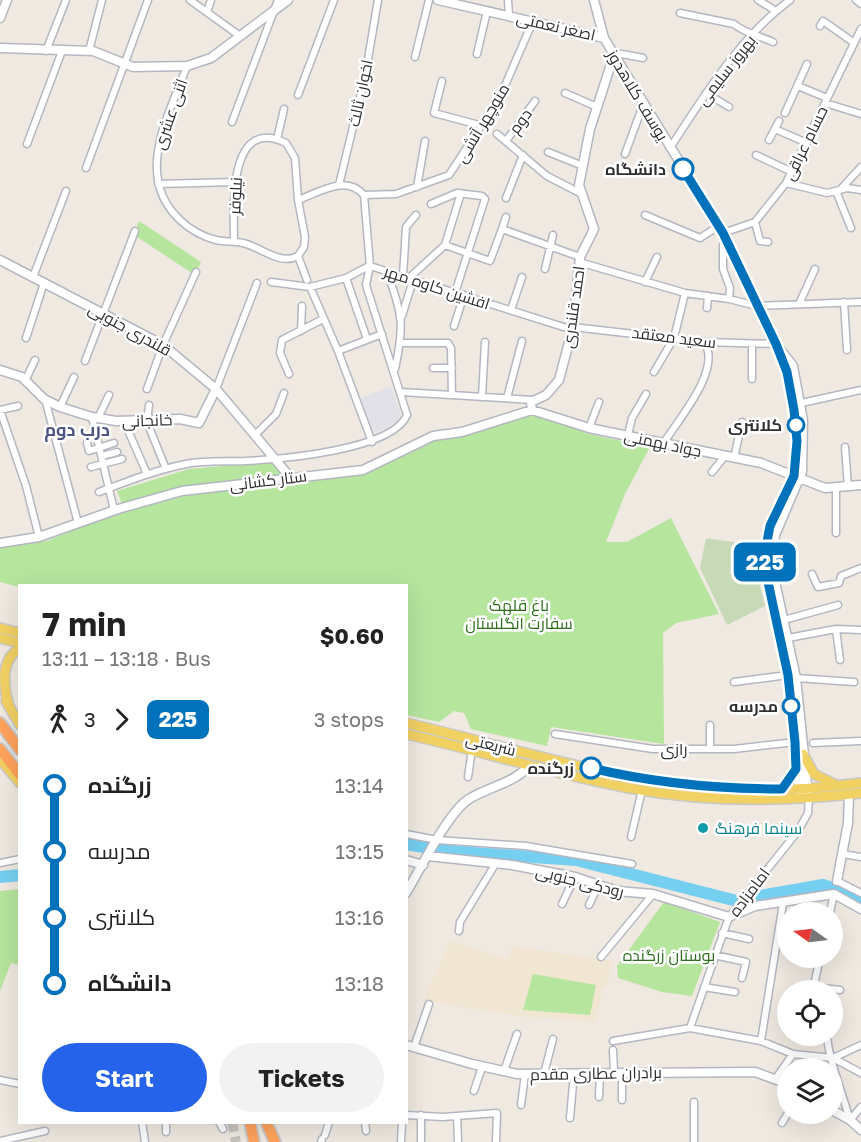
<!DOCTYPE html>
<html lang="en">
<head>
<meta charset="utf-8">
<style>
	:root { --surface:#fff; --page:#f2f2f2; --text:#222; --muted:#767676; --accent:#2563eb }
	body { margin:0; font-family:"Golos Text",Cairo,sans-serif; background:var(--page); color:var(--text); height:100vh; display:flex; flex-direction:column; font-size:22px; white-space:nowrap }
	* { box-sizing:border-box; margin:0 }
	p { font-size:20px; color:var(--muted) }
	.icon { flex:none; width:33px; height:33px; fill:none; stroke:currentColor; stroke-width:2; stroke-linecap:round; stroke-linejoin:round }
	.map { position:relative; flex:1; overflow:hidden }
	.panel { position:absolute; left:18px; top:584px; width:390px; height:540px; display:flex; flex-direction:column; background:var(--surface); border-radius:0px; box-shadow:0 6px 24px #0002 }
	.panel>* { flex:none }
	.badge { padding:0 12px; border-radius:9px; font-size:21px; line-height:39px }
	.needle { width:39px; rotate:284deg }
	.fabs { position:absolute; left:777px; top:902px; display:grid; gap:12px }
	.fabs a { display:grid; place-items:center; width:66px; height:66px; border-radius:50%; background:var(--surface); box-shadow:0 6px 24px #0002; font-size:30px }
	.map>.badge { position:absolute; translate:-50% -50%; box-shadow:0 0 0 3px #fff }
	.legs { display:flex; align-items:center; gap:9px; height:66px; padding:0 24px; font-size:20px }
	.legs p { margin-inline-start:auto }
	.overview { display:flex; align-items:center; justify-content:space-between; height:102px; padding:0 24px }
	h1 { font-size:33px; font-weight:700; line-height:45px }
	.action { display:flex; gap:12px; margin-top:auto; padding:12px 24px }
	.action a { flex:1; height:69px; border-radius:36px; background:var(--accent); color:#fff; font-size:24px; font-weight:700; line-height:69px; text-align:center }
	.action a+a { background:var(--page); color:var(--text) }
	ul { padding:0 24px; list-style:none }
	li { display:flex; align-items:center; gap:21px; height:66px; font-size:22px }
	li i { display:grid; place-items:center; width:9px; height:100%; margin:0 8px; background:currentColor }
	li i::after { content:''; width:15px; height:15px; margin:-8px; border:4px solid; border-radius:50%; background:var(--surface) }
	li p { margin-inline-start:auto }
	li:first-child i { background:linear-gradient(#0000 50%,currentColor 0) }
	li:last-child i { background:linear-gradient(currentColor 50%,#0000 0) }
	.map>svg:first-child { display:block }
</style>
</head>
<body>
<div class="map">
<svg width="861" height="1142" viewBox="0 0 861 1142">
	<rect width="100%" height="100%" fill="#efe9e1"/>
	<!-- industrial -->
	<path fill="#e3e1e8" d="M391,386L400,412L399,420L377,433L373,432L360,398Z"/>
	<!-- education -->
	<path fill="#f0e6d1" d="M450,941L507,959L512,946L613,961L607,985L602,988L597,1022L521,1016L423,1001Z"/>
	<!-- green -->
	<path fill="#b6e59e" d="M139,221L201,262L195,275L134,235Z
		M536,415L589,434L650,447L625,494L606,542H627L671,518L719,614L676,623L663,633L664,744L551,727L547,746L471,729L464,713L454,711L439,722L407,715L406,585L19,587L0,582V548L47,541L120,511L201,492L371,472L429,440Z
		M272,462L282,474L182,488L122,504L117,491L189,469Z
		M19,889V965L11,963L0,991V891Z
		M664,902L720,922L692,996L662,992L618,978L617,966Z
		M533,974L596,985L590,1015L523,1010Z"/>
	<!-- cemetery -->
	<path fill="#c8d9b8" d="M706,538L759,546L757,574L765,606L727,625L700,568Z"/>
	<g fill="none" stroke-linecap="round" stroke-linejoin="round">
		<!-- river -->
		<path stroke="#75cff0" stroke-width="12" d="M406,844L447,851L576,860L733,900
			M0,877L20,875
			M749,898L823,885L861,899"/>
		<!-- highway-tunnel -->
		<path stroke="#c8c4bd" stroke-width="10" stroke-dasharray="10 5" stroke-linecap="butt" d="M232,1122L236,1142"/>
		<defs>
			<path id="street" d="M190,0L240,36
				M508,0L509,15
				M758,0L776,11
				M856,0L861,4
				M207,12L211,0
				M680,13L734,24C744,33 760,36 773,42
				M820,26L823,21L853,42
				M46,51L66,0
				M89,51L102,0
				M477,54L487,11
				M614,55L622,54L643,58
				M415,57L429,0
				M187,66C169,115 133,176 180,220C189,229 203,237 216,240C224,242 234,241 243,243C261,247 280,266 298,256L304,247L305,237L298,200L295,158L286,143C227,115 234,209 234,241
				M442,81L434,113L483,126
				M798,86L827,98
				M565,93L597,107
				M706,93L729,107
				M298,95L334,0
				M825,103L861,114
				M785,113L807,64
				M232,122L278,0
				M775,129L807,143
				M497,134L547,176L582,194
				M277,139L284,109
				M769,140L779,121
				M506,141L535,101
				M27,144L62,51
				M670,148C703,97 741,36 790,0
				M548,152L583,166
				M625,154L643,105
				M756,155L792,172
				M86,168L148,0
				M786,183L827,193L847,188L861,190
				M158,184L235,182
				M339,185L365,77L378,0
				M417,187L425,141
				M840,190L861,167
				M836,191L851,228
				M364,195L396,194L449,175L500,97L533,21
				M506,198L523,155
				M298,200C320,192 346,174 364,195
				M431,204L457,193L482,196L485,199L455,293
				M645,215L700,238L719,226
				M755,222L760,241L768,242
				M502,229L506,217
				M723,233L755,222L786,183L861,29
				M445,245L490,261L502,229L580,257
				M723,245V269L730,288L729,299
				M298,256L307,280
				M579,262L685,293L729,299L757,306L861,302
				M370,266L573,330
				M545,269L553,235
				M387,271C402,316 405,322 395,369
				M403,276L406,227L416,215
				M33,277L66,191
				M346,278L367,339
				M409,278L445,245L461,193
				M271,282L310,287L346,278L369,266
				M645,282L657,257
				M310,287L338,351L372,442
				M844,302L847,350
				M799,304L815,269
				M707,308L708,296
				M511,310L522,277
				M402,316L413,280
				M454,326L464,295
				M573,327L704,342L776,344
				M301,331L302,306
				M26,338L44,283
				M401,343H448L451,348L452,395
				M752,344V379
				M338,351L382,334
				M85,361L135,231
				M433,368H452
				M654,372L674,338L685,293
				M289,374L280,353L282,340L323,319
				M25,381L35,360
				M147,389L163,345L196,272
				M216,389L257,283
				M401,392L533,400
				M482,397L485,342
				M507,398L522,341
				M45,399L78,523
				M797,404L861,390
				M149,405L147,422L166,469
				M60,407L74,377
				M0,410L26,486L39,537
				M0,410L18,406
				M92,417L114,510
				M98,418L109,395
				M124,421L147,474
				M589,428L599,402
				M255,435L276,414L284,393
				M628,435L632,418L646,394
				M87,443L89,451L114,443
				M663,444C678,420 723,369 704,342
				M845,447L848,487
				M102,456L117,452
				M734,458L742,422
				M91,467L122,459
				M712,472L725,456
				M99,492C128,481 156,470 186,464C206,460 226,462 246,461C282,459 393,450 407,415L366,285L370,266L364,195
				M836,533V488
				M812,574L818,587L839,583L841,576L861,568
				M784,620L838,605
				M836,629L840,660
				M788,638L836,629L861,630
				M796,678L854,682
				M734,682L788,675
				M710,725V749
				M555,734L653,749H734L795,742
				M813,743L861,741
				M468,777L472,749
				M406,834L437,840L526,846L632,864
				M631,837L642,790
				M843,854L861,857
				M0,863L20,859
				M837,881L861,893
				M562,904L575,877
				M589,905L599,884
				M830,912L834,894
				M459,931L460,922L496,863
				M722,933L749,939
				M714,955L746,962L742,978
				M601,957L653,894
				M704,987L735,992
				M813,987L840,990
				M813,990L820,957
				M690,1028L729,917L798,831L808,813L809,797
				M827,1035C828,1058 843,1095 850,1120
				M613,1041L690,1028L761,1041L793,1054L833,1058L861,1073
				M761,1041L783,903
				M414,1047L429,1004
				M613,1050L614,1072
				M833,1058L861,1045
				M504,1071L517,1034
				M544,1074L553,1039
				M776,1078L793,1054
				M0,1080L20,1084
				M474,1091L482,1067
				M599,1097L600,1072
				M622,1100V1072
				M521,1105L525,1074
				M406,1115L443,1117L497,1113L496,1142
				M457,1116L458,1142
				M570,1118L574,1073
				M850,1120L861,1107
				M142,1122L145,1142
				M166,1122V1132
				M219,1122L223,1129
				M365,1122L366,1131
				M782,1123L788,1113
				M325,1135L329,1122
				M0,1141L45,1131
				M321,1142L322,1139
				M401,1142L402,1122
				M421,1142V1115
				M694,1142V1102"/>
			<path id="secondary" d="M438,0L604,38
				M594,0L604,38L723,233L787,372L797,432V452L794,476L767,538L765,570L788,675L800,795
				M0,18L7,0
				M0,48L93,51L133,67L187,66L211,58L288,0
				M0,260L163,345L216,389L290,477
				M776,344L793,366L803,421L802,472L775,535L772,568L796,678L808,794
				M0,370L22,377L44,399L60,407L92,417L116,421L180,419L199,423L216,389
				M532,410L531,402L546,395L559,380L573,327L580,257L594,229L579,185L590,129L614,55
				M532,410L589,428L761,463L825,488L861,485
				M0,543L39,537L118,509L182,491L363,470L433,436L462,432L532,410
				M428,856L512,865L575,877L617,891L653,894L729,917L755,906L834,894L861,909
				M406,860L423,865
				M837,881L848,823L849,795
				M406,893C420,870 448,812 469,799C490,786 513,784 530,765
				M406,1045L472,1064L517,1074L755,1072L788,1084
				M832,1110L850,1120L861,1130"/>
			<path id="primary" d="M0,628L20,633
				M0,638L20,643
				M6,701L20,725
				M9,706C3,685 0,660 20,648
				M406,723C482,741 557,763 633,778C707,792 786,793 861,783
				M406,734C481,751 554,774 629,788C704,802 785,802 861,793
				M803,754L814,774L834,784
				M0,759L20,783
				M782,789L796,769V755"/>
			<path id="highway" d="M0,723L20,750
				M0,749L20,775
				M250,1122L254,1142
				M266,1122L275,1142"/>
		</defs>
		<!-- street casing -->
		<use href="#street" stroke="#b4b7c1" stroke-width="9"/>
		<!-- secondary casing -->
		<use href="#secondary" stroke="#b4b7c1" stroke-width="11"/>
		<!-- primary casing -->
		<use href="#primary" stroke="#c9c9c9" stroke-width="12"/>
		<!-- highway casing -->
		<use href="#highway" stroke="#c9c9c9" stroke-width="14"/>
		<!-- street -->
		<use href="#street" stroke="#fff" stroke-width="6"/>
		<!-- secondary -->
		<use href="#secondary" stroke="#fff" stroke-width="8"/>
		<!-- primary -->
		<use href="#primary" stroke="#f2d163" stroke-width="9"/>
		<!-- highway -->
		<use href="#highway" stroke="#ffa35c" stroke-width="10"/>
	</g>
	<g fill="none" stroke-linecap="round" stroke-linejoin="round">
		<defs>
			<path id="line-1" d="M591,768C654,783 717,789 782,789L796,769L795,742L788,675L768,582L765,552L770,526L794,476L797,441L794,410L787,372L776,344L723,233L683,169"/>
		</defs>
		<!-- line-1 casing -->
		<use href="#line-1" stroke="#fff" stroke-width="14"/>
		<!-- line-1 -->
		<use href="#line-1" stroke="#0072bc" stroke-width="9"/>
	</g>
	<!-- markers -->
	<g fill="#fff" stroke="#0072bc" stroke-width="3">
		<circle cx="683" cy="169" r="10"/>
		<circle cx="796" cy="425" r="8"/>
		<circle cx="791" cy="706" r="8"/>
		<circle cx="591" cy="768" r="10"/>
	</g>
	<circle fill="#0f9aa8" stroke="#fff" stroke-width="2" cx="703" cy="828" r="6"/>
	<g text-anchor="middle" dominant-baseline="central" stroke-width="5" stroke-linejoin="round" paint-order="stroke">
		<!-- street labels -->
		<g font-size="16" fill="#2e2e2e" stroke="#fff">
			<text transform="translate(556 26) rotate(13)">اصغر نعمتی</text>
			<text transform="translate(726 70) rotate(-52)">بهروز سلیمی</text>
			<text transform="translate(360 93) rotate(-78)">اخوان ثالث</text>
			<text transform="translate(638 95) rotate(59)">یوسف کلاهدوز</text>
			<text transform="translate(170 114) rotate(-71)">اثنی عشری</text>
			<text transform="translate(520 121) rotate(-54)">دوم</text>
			<text transform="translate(482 123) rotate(-59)">منوچهر آتشی</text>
			<text transform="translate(805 143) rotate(-64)">حسام عراقی</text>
			<text transform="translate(235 196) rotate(-87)">نیلوفر</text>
			<text transform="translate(437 287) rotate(18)">افشین کاوه مهر</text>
			<text transform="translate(573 307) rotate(-82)">احمد قلندری</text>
			<text transform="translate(130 329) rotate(29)">قلندری جنوبی</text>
			<text transform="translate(674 337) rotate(7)">سعید معتقد</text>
			<text transform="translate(147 420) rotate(-2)">خانجانی</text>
			<text transform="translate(663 443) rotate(12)">جواد بهمنی</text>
			<text transform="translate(268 480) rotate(-7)">ستار کشانی</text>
			<text transform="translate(491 744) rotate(14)">شریعتی</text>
			<text x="674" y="749">رازی</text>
			<text transform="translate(580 881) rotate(14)">رودکی جنوبی</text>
			<text transform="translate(749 892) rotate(-53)">امامزاده</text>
			<text transform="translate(596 1073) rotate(-1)">برادران عطاری مقدم</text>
		</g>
		<!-- stop labels -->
		<g font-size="16" font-weight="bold" fill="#2e2e2e" stroke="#fff" text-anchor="end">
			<text x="666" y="169">دانشگاه</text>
			<text x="782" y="425">کلانتری</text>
			<text x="778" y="706">مدرسه</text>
			<text x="574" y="768">زرگنده</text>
		</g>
		<!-- park labels -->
		<g font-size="16" fill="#2c6e1b" stroke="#fff">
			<text x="519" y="605">باغ قلهک<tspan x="519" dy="18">سفارت انگلستان</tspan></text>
			<text x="669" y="955">بوستان زرگنده</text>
		</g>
		<!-- culture labels -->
		<g font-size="16" fill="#0d838f" stroke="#fff" text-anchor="start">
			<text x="715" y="828">سینما فرهنگ</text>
		</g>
		<!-- neighbourhood labels -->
		<g font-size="18" font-weight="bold" fill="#4d5680" stroke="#fff">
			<text x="77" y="429">درب دوم</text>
		</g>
	</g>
</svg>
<div class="fabs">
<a><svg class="needle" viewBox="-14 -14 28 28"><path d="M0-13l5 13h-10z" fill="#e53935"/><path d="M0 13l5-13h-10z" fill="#767676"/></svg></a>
<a><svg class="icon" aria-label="locate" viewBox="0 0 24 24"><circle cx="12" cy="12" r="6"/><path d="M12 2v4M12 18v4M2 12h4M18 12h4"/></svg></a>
<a><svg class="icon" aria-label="layers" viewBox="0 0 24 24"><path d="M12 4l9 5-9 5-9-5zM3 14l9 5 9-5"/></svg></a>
</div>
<b class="badge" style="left:765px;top:562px;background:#0072bc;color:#fff">225</b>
<section class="panel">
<div class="overview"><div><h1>7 min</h1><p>13:11 – 13:18 · Bus</p></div><b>$0.60</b></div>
<div class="legs"><svg class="icon" aria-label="walk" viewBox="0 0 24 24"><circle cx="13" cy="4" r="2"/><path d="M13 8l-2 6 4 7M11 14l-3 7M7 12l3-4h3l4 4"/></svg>3<svg class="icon" aria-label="forward" viewBox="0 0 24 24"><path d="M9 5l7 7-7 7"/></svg><b class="badge" style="background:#0072bc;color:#fff">225</b><p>3 stops</p></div>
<ul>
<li><i style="color:#0072bc"></i><b>زرگنده</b><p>13:14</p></li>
<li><i style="color:#0072bc"></i><span>مدرسه</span><p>13:15</p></li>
<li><i style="color:#0072bc"></i><span>کلانتری</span><p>13:16</p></li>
<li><i style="color:#0072bc"></i><b>دانشگاه</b><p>13:18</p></li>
</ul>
<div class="action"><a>Start</a><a>Tickets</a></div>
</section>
</div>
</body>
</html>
